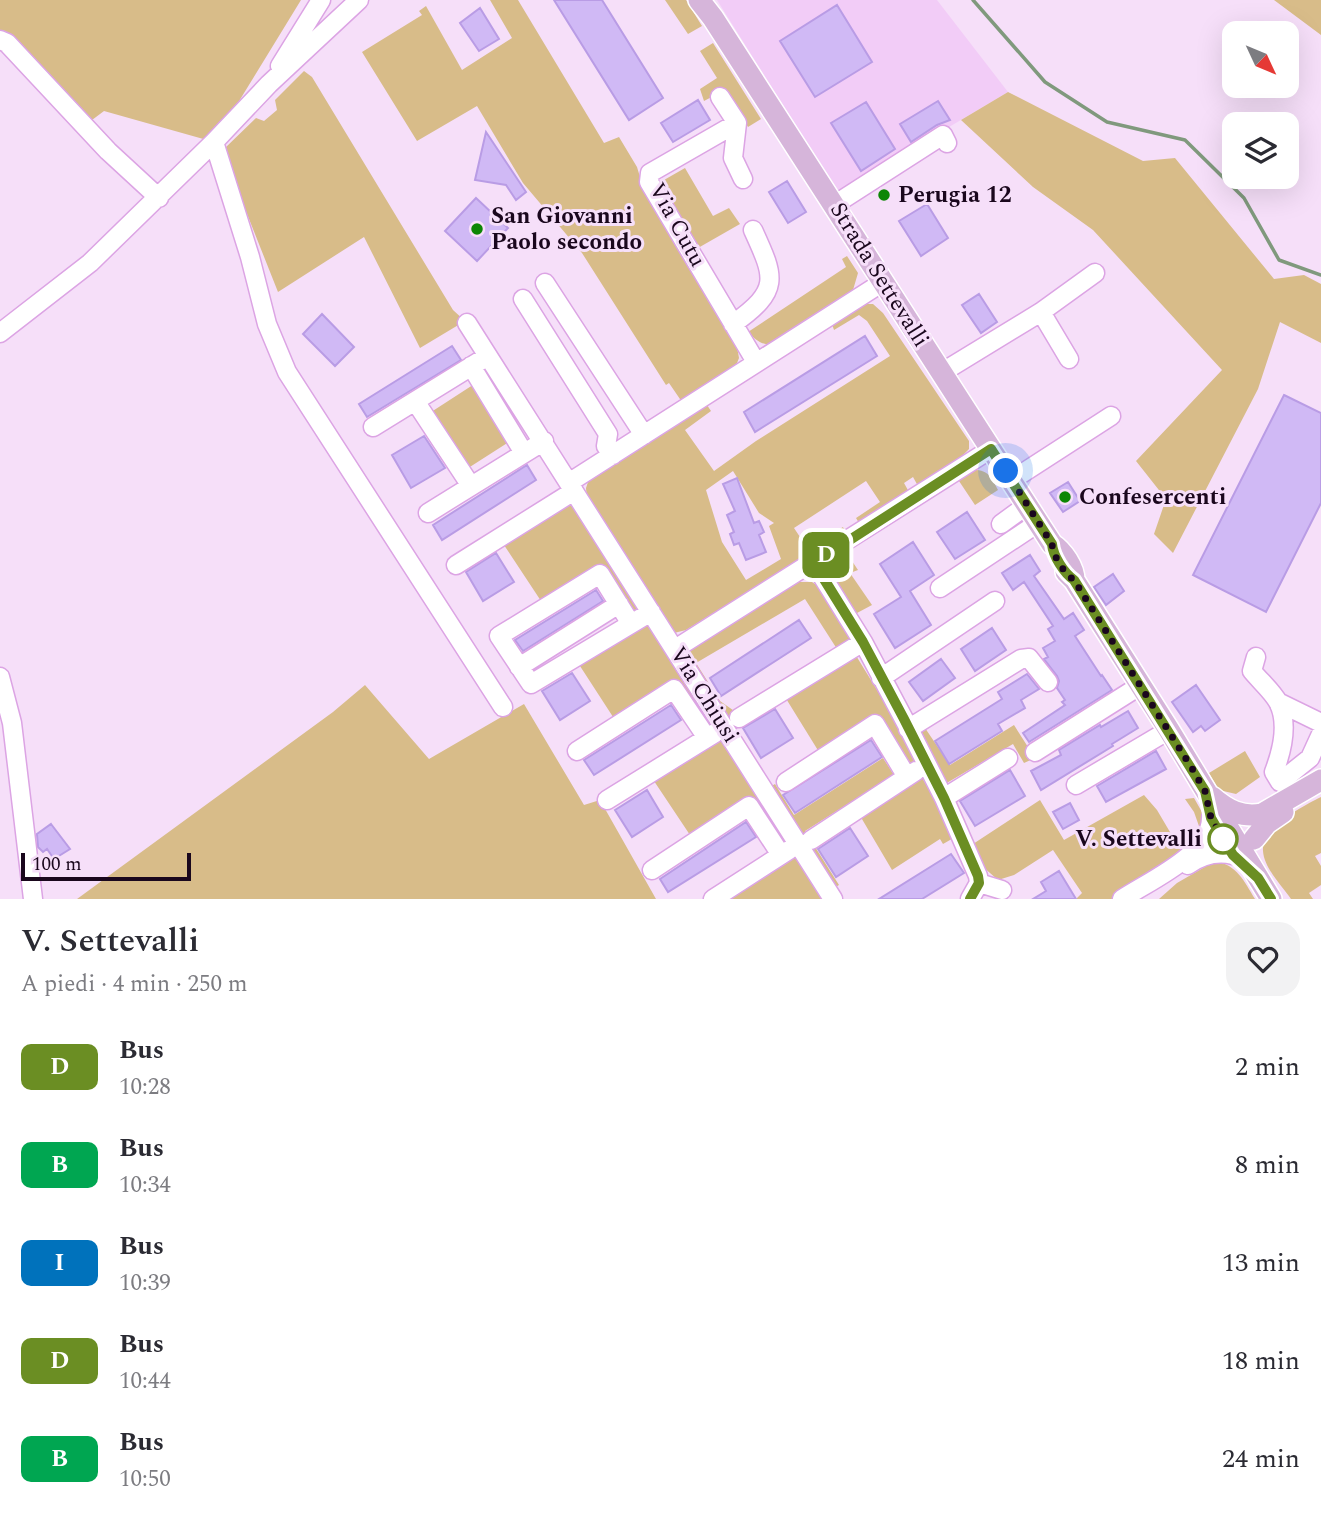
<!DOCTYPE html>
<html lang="it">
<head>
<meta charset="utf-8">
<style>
	:root { --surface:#fff; --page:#f2f2f3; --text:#2b2b33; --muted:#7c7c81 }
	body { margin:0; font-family:Spectral,serif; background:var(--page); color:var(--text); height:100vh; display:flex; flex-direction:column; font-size:26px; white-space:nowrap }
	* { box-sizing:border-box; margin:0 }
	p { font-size:23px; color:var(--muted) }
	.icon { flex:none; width:38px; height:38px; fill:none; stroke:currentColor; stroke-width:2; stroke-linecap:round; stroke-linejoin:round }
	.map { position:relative; height:899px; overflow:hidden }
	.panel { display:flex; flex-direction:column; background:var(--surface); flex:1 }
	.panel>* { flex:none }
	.badge { padding:0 14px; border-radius:10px; font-size:24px; line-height:46px }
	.needle { width:46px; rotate:134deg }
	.tools { position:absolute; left:1222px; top:21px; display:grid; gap:14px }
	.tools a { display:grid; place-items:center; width:77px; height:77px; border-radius:14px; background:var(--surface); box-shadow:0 7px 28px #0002; font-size:35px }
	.scale { position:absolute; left:21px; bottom:18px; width:170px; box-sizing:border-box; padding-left:7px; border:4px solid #1a071d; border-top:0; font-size:19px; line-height:24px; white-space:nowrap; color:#1a071d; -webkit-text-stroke:5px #f6dff9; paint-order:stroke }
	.you { position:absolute; width:35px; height:35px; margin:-18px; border:5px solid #fff; border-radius:50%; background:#1a73e8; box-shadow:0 0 0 10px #1a73e833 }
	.map>.badge { position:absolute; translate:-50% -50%; box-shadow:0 0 0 4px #fff }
	.round { display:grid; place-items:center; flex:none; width:74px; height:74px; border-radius:21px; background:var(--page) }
	.headline { display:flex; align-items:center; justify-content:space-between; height:119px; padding:0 21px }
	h1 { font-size:33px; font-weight:600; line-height:52px }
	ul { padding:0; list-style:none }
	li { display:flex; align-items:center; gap:21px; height:98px; padding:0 21px }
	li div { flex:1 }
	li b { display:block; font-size:26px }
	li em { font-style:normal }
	li .badge { min-width:77px; font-weight:700; text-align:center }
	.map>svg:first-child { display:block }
</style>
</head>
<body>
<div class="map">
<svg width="1321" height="899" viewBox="0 0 1321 899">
	<rect width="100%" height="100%" fill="#f6dff9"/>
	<!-- built -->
	<path fill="#f2ccf7" d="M717,0H937L1008,92L838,193Z"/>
	<!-- green -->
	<path fill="#d8bc89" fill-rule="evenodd" d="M0,0H301L214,142L104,111L88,123L0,40Z
		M490,0H518L604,143L619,137L637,167L643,187L737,347L739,358L735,368L682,402L669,383L666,385L582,253L523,183L477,106L417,141L362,52L422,15L419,11L426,6L462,70L512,38Z
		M665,0H686L702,26L688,34Z
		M1274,0H1321V35Z
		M713,43L761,119L748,127L725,90L704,101L700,89L717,78L700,51Z
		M304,71L312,77L453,310L465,321L420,348L364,237L278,292L226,161L225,148L256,118L264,121L277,110L275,100Z
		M1008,92L1143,161L1175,158L1274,279L1304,275L1321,284V343L1280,322L1258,389L1173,553L1154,534L1166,499L1136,461L1222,370L1093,230L1033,187L961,120Z
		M685,168L713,216L729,208L740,224L698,248L657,184Z
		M847,256L858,273L853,290L844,300L775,344C762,346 757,341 748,332L846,267L842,259Z
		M866,304H873L883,313L969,441V449L962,456L918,486L913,477L904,483L909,492L859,523L856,518L880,502L866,481L794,528L808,549L843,527L845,532L686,630L674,633L587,500L586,488L590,476L705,402L711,411L685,430L714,471L756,441L890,356L867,321L859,315L834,330L832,324ZM733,471L759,513L774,523L769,526L781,559L746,580L722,542L706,490Z
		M479,381L515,438L462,472L425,416Z
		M974,470C989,470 992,478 998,490L975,505L959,481Z
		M571,504L640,608L632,613L601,566L541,601L504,545Z
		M848,555L858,570L850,573L872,605L857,613C848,599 827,577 835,560Z
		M798,582H812L819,587L853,639L837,649L805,599L696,663L720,701L740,715L731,721L691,665L688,658L691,650Z
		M647,622L715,725L707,731L674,681L615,720L580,666Z
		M855,654L920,760L906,769L875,718L819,752L785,697Z
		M365,685L429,759L524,704L584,805L600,800L656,899H77L333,712Z
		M1014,725L1035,758L1024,763L1013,744L945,784L917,736L919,727L925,728L950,765Z
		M720,737L790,844L781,850L748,801L692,838L654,781Z
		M1245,751L1260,777L1236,794L1219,790L1209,773Z
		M883,758L894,775L805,831L839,885L832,889L768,788L775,784L794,815Z
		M921,776L957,836L943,844L940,839L892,870L859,814Z
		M1144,795L1157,810L1180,849L1193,841L1200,829L1194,812L1185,799L1194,798L1207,821L1197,845L1114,899H1076L1082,893L1053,850L1014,875L998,880L982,866L973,844L1040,800L1064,840Z
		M1321,797V853L1315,856L1321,866V885L1309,893L1313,899H1291C1282,886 1264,868 1263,851C1261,828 1303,806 1321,797Z
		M797,854L826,899H729Z
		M1215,861C1237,865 1244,881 1255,899H1159L1177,883Z"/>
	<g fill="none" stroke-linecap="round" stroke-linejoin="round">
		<!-- stream -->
		<path stroke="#80997d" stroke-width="3.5" d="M973,0L1045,82L1107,122L1185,140L1244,198L1279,260L1321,275"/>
	</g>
	<!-- building -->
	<path fill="#d0b9f5" stroke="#b99ce5" stroke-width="2" d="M554,0H602L663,98L629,120Z
		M837,5L872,62L815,97L780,41Z
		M480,8L499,39L479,51L460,23Z
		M698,100L710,120L673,142L661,123Z
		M938,101L950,120L937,125L911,142L900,124Z
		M866,102L895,149L861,171L831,123Z
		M486,132L526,192L516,200L506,185L475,180Z
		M787,181L806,212L788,223L769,192Z
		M476,198L508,228L477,261L445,231Z
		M927,204L948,238L921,256L899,221Z
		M979,294L997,322L981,333L962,305Z
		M322,314L354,347L335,366L303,334Z
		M865,336L877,356L755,432L744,412Z
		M452,346L461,360L367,417L359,404Z
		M1284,395L1321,413V503L1266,612L1193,575Z
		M424,436L445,468L411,488L392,455Z
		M527,465L536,480L442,540L433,525Z
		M737,478L754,523L759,521L764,532L759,535L766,552L746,560L739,543L734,545L730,534L734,532L727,515L735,511L723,484Z
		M1068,482L1080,501L1063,512L1050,493Z
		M967,512L985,540L955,559L937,532Z
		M913,542L934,575L910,591L931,625L895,648L874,614L901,597L880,564Z
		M496,553L514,582L483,601L466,572Z
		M1030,555L1040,571L1034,576L1064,619L1073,613L1084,630L1075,636L1101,676L1102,675L1112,690L1029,742L1023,733L1065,705L1062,702L1065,700L1057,688L1059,681L1057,676L1044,659L1048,657L1043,648L1055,641L1048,629L1053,626L1024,582L1013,590L1002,573Z
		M1113,574L1124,591L1106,605L1094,587Z
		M596,590L603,601L523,651L515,640Z
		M799,620L811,638L721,696L710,678Z
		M992,628L1006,650L975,671L961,649Z
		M941,659L955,678L923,701L909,682Z
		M572,673L590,701L560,720L542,691Z
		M1027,674L1039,689L1021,700L1025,708L998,724L1002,731L949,764L935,741L1002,699L998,692Z
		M1196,685L1220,720L1205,731L1201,726L1193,732L1172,702Z
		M671,705L681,720L594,775L584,760Z
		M775,709L793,738L761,758L743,728Z
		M1128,711L1138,728L1112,744L1113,746L1041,790L1031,771L1061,755L1059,750L1100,725L1101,727Z
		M871,740L882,757L795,813L783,795Z
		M1156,751L1166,769L1106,802L1097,786Z
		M1010,770L1025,796L975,826L960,801Z
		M647,790L663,817L632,837L615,810Z
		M1070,803L1079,820L1063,829L1053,812Z
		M746,822L756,837L668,892L660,879Z
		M51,824L70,849L54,859L47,849L43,852L38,847L37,834Z
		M850,828L868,856L836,877L818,849Z
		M951,854L964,873L922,899H879Z
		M1059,871L1076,899H1033L1046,891L1041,882Z"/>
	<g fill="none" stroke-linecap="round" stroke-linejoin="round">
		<defs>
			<path id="minor" d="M0,40L7,43L108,151L159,198
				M280,66L321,0
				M720,97L737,123L733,158L743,179
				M737,123L650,173L649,182L756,362
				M214,142L250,257L267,324L287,372L503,707
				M834,205L943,135L947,143
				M545,283L644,435
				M523,299L608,434L606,446L613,455
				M1041,312L1069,359
				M467,323L833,899
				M733,324C781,290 775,278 753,230
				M0,333L90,263L214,142L269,84L359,0
				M471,366L524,453
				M941,373L1041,312L1095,273
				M415,401L471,486
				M373,427L488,356
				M1012,480L1111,416
				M570,482L883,282
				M428,513L544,441
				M1001,524L1027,505
				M814,563L863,642L906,723L944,798L978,876L979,883L970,899
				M456,565L574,491
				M940,588L1038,523
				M631,624L600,574L499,636L531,684L651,612
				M675,649L991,449
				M1256,657L1252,671C1260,681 1272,691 1278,702C1289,723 1282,751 1274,772L1280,782L1310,758L1321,734
				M519,667L619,604
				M0,677L12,723L33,899
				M881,678L995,601
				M1278,702L1321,723
				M739,718L863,642
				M908,729L1021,659L1029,658L1048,682
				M577,751L674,689L707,738
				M1035,752L1141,685
				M786,782L875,724L907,777
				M1076,785L1169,730
				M944,798L1008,758
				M607,800L715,733
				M811,840L916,771
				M1188,865C1202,855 1216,851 1233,855
				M652,870L749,806L781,855
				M979,883L1002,890
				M713,899L789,850
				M1122,899C1149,881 1211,854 1211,818"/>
			<path id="major" d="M699,0L713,18L1052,544C1063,551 1074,568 1074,580
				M1066,572L1074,580L1169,730L1271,899
				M1212,797C1227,810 1242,818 1262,814L1321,780
				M1254,839L1267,823L1283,812"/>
		</defs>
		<!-- minor casing -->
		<use href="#minor" stroke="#dca4e4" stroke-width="21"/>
		<!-- major casing -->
		<use href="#major" stroke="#fff" stroke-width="24"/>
		<!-- minor -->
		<use href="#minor" stroke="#fff" stroke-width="18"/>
		<!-- major -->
		<use href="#major" stroke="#d6b5da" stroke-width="21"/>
	</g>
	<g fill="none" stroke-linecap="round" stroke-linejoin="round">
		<defs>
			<path id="line" d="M970,899L979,883L978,876L944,798L904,719L863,642L814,563L991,449L1052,544C1053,556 1064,573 1074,580L1205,791L1211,818L1223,839L1233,855L1258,878L1271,899"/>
		</defs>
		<!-- line casing -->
		<use href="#line" stroke="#fff" stroke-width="16"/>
		<!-- line -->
		<use href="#line" stroke="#6b8e23" stroke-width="10"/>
		<!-- walk -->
		<path stroke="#1a071d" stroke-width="7" stroke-dasharray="0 12.6" d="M1006,471L1052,544C1053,556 1064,573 1074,580L1193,770L1205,791L1211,818L1223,839"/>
	</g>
	<!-- markers -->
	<g fill="#0c8605" stroke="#f6dff9" stroke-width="2.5">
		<circle cx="884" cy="195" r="7"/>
		<circle cx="477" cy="229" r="7"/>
		<circle cx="1065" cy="497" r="7"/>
	</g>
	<circle fill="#fff" stroke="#6b8e23" stroke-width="3.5" cx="1223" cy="839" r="14"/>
	<g text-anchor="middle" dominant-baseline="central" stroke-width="6" stroke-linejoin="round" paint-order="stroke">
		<!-- poi labels -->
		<g font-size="23" font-weight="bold" fill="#1a071d" stroke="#f6dff9" text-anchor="start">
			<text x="898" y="195">Perugia 12</text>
			<text x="491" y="216">San Giovanni<tspan x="491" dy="26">Paolo secondo</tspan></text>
			<text x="1079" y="497">Confesercenti</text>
		</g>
		<!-- street labels -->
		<g font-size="23" fill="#1a071d" stroke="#f6dff9">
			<text transform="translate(677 225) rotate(61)">Via Cutu</text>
			<text transform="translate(879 275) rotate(58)">Strada Settevalli</text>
			<text transform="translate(704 695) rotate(58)">Via Chiusi</text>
		</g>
		<!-- stop labels -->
		<g font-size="23" font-weight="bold" fill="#1a071d" stroke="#f6dff9" text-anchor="end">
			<text x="1202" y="839">V. Settevalli</text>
		</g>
	</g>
</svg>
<div class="tools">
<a><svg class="needle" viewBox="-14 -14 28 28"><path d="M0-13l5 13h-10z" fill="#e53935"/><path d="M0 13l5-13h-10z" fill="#7c7c81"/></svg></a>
<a><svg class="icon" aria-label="layers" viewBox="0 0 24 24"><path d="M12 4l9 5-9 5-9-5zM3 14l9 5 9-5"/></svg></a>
</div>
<div class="scale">100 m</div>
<div class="you" style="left:1006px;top:471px"></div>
<b class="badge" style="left:826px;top:555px;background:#6b8e23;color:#fff">D</b>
</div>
<section class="panel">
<div class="headline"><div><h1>V. Settevalli</h1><p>A piedi · 4 min · 250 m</p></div><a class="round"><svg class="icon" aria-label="heart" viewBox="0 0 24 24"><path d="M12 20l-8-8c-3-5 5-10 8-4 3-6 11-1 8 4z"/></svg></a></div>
<ul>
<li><span class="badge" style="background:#6b8e23;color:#fff">D</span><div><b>Bus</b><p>10:28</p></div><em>2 min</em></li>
<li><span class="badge" style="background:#00a651;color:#fff">B</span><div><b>Bus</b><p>10:34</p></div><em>8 min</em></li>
<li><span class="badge" style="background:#0072bc;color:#fff">I</span><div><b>Bus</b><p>10:39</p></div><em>13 min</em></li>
<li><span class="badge" style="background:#6b8e23;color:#fff">D</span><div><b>Bus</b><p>10:44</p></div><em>18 min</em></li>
<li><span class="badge" style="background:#00a651;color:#fff">B</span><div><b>Bus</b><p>10:50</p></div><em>24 min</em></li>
</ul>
</section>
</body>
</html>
